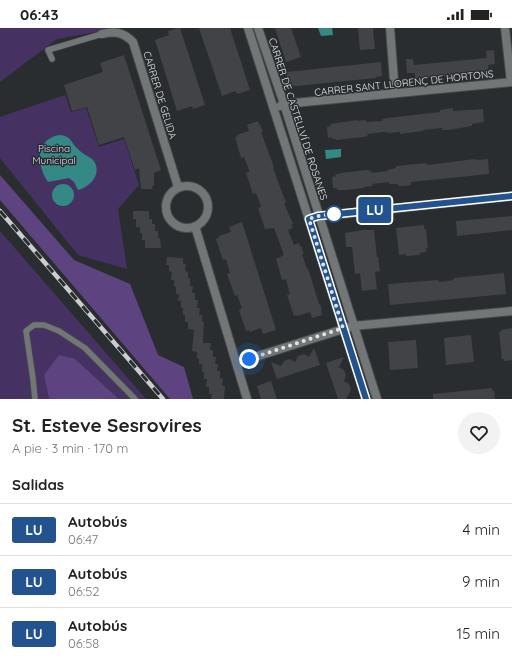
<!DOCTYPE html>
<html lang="es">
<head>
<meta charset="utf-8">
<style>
	:root { --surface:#fff; --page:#f2f2f2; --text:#222; --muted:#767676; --line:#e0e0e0 }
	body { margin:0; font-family:Quicksand,sans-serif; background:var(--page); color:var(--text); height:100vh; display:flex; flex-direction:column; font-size:15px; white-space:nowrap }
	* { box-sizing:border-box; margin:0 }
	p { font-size:13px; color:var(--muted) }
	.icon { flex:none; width:22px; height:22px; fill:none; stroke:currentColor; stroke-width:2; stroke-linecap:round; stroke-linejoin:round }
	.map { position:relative; height:371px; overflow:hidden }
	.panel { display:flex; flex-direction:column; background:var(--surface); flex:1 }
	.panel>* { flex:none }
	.badge { padding:0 8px; border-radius:3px; font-size:14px; line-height:26px }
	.you { position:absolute; width:20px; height:20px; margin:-10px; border:3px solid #fff; border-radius:50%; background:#1a73e8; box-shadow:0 0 0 6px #1a73e833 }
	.map>.badge { position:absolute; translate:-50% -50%; box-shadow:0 0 0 2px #fff }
	h2 { padding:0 12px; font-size:15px; line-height:36px }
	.round { display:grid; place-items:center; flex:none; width:42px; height:42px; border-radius:21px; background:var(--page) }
	.overview { display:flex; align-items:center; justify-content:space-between; height:68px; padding:0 12px }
	h1 { font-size:19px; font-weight:800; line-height:30px }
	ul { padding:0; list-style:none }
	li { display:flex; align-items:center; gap:12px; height:52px; padding:0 12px; border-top:1px solid var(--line) }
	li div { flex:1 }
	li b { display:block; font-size:15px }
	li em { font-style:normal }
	li .badge { min-width:44px; font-weight:700; text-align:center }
	.status { display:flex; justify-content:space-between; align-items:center; height:28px; padding:0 20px; background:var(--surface); direction:ltr }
	.status svg { height:11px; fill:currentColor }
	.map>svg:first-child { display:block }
</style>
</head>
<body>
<div class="status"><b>06:43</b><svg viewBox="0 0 49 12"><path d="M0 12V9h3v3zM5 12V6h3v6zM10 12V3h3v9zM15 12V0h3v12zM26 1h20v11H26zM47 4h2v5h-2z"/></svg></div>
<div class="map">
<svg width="512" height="371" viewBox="0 0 512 371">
	<rect width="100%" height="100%" fill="#292d30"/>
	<!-- green -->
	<path fill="#453262" d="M0,0H119L57,11L0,54Z
		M65,67L71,84L86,80L99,119L124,111L139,157L118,181L127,241L78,227L0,130V89Z
		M0,203L146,371H119L75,331L44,347L49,371H0Z"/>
	<!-- forest -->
	<path fill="#5d4481" d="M0,147L74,232L130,256L158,327L184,339L193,371H170L0,172Z
		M59,327L75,331L119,371H49L44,347Z"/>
	<!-- water -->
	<path fill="#358984" d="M318,0H332L333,7L321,8Z
		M59,107C72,108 70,114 78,121C82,126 89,128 93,132C103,144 91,159 78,162L74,154L69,150L48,154C37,138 34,112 59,107Z
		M341,121V129L326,131L325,122Z
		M52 167a11 11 0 1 1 22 0a11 11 0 1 1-22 0Z"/>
	<!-- building -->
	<path fill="#414347" d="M178,0H180L205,77L193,81L192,78L177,83L155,12L169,7L168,3Z
		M199,0H230L250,62L237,66L236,63L222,68Z
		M275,0H291L301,29L286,34Z
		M358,0H373L375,21L360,22Z
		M494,22L495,36L488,37L489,44L415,51V45H407L406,31H413L414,37L487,30L486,23Z
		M124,27L161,142L154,145V158H152L153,161H141L139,140L135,142L124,109L99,117L87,79L72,83L64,57L103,44L100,35Z
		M381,34L382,48L376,49V50L296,58H291L282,51L287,50V44Z
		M453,80V83L483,81L484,94L472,96V98L448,102H442V100L423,102V103L400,106V104L389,105L384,104L367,106L368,108L363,109L336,112V111H332V109L328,110L327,99L331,98L330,96L357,92V93L366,92V94L383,93L382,91L388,90L440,84V82Z
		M258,93L259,97L260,96L263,104H261L274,139L273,140L286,175H284L293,196L291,197L293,200L288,202L294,217L299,215L300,219L301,218L304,226H302L307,241L308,240L319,276H320L322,283H321L322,287L312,290L310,284L297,288V287L294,288L287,267L290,266L286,251L282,252L276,231L284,227L274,200L265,201L258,180L261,179V178L256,165L253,166L246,145L249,144V142L244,129L241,130L235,109L238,108L237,107L249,103L247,97Z
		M475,131L476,132L488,131L489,146L411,154V157L404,158H398V156H389V154L372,156L373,158L364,159V160L346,162H337V160H333L332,149L336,148L335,146H340V145L367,142L371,143V145L388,143L387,142L396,140V138L426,135L427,137Z
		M133,183H149V191H152V196H155V203H158V210H160L161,220H145V212H142V205H140V199H136V191H133Z
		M512,188V202L457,208L456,193Z
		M242,194L276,302L263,306L261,300L250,304L249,302L246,303L239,282L242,280L237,267L235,268L227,246L230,245L226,231L223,232L216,211L219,209V208L231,204L229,199Z
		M424,197V201H426L428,220H426V224L420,225V227L406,228V226L399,227L396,200Z
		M363,202H374L377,229H378L380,243L375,244L377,261L362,263L360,245L355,246L352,219H346L345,205Z
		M167,229L183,230V236H186L185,243L188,244V250H190V258H193L192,265H195V272H198L197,280H200L199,287H202V294H204L203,315H211L210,322H213V329H216L215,336H218L217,343H220V350L223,351L222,358H225L224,371H211L212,366H209V359H206L207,351H204V344H202V336H199V330H197V324L192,323L194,302L188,301V294H185V287H183V280L181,279V273H178L179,266H176V259L174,258V252H171L172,244L169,243V237H166Z
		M504,245L506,266L390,277L388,256L438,252L439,254L454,252V250Z
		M512,300V332L504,333V331H502L499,304H501V302Z
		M471,307L474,334L446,337L444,310Z
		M416,312L418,340L390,342L388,314Z
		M314,320L320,337L277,351L271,334L281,338L284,333L290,331L295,334L298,328L304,326L309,329Z
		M344,329L339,339L344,342L346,347L344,353L349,356L351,362L346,371H338L326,335Z
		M271,353L277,371H261L257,358Z
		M492,360V363H494L495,371H433V366Z"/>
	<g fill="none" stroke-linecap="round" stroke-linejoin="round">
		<defs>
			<path id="lane" d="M52,31L48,22L102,6
				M35,371L33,351L26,303L34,297H44L59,303L85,320L135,371"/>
			<path id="street" d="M248,0L366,371
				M258,0L284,76L377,371
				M390,0L395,65
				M505,0L511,54
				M102,6C115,3 123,4 133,14L178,159
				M280,78L284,76L512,54
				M166 179a21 21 0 1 1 42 0a21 21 0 1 1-42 0Z
				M314,189L512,168
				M195,198L247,371
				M236,335L353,298L512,283"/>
		</defs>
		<!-- lane casing -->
		<use href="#lane" stroke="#464a4d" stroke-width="7"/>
		<!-- street casing -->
		<use href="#street" stroke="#464a4d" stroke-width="10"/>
		<!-- lane -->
		<use href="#lane" stroke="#737677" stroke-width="5.5"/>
		<!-- street -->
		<use href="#street" stroke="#737677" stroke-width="8"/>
		<defs>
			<path id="rail" d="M0,183L163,371"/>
		</defs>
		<!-- rail casing -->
		<use href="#rail" stroke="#cbcdcf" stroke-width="4.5"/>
		<!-- rail -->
		<use href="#rail" stroke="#292d30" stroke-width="3" stroke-dasharray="9" stroke-linecap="butt"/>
	</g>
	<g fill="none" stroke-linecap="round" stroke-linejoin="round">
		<defs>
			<path id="line" d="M366,371L309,191L318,188L512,168"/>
		</defs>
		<!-- line casing -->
		<use href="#line" stroke="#fff" stroke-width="9"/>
		<!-- line -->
		<use href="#line" stroke="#22538f" stroke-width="6"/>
		<!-- walk -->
		<path stroke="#e1e3e5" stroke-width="4" stroke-dasharray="0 7.2" d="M249,331L343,300L309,191L318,188L334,186"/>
	</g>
	<!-- markers -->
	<circle fill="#fff" stroke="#22538f" stroke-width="2" cx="334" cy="186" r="8"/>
	<g text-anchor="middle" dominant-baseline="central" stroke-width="3" stroke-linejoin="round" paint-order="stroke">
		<!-- street labels -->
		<g font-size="10" fill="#e1e3e5" stroke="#292d30">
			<text transform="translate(404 55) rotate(-6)">CARRER SANT LLORENÇ DE HORTONS</text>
			<text transform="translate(160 67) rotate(73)">CARRER DE GELIDA</text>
			<text transform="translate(298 91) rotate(72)">CARRER DE CASTELLVÍ DE ROSANES</text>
		</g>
		<!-- park labels -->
		<g font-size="10" fill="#e1d4fa" stroke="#292d30">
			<text x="54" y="120">Piscina<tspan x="54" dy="12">Municipal</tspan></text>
		</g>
	</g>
</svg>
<div class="you" style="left:249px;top:331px"></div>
<b class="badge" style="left:375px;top:182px;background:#22538f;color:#fff">LU</b>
</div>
<section class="panel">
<div class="overview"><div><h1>St. Esteve Sesrovires</h1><p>A pie · 3 min · 170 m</p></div><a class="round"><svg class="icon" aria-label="heart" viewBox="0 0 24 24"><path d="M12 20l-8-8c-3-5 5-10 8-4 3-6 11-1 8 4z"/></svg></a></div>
<h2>Salidas</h2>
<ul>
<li><span class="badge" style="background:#22538f;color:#fff">LU</span><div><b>Autobús</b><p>06:47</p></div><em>4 min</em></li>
<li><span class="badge" style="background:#22538f;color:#fff">LU</span><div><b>Autobús</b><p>06:52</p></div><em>9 min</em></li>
<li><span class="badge" style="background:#22538f;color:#fff">LU</span><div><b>Autobús</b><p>06:58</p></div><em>15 min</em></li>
</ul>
</section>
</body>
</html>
